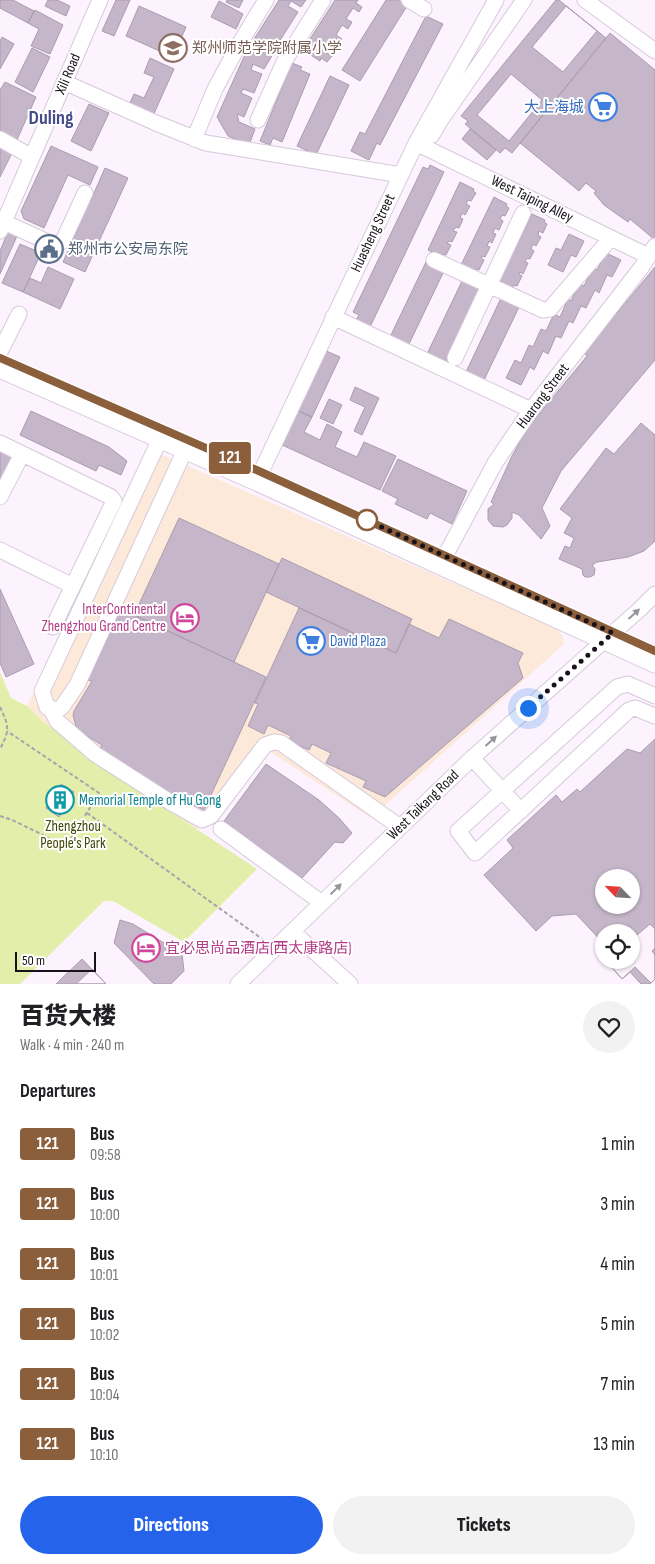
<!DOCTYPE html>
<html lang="en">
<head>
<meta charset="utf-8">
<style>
	:root { --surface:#fff; --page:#f2f2f2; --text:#202124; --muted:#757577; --accent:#2563eb }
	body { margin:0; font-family:"Sofia Sans Condensed","Noto Sans SC",sans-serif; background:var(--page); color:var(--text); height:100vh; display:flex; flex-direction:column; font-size:19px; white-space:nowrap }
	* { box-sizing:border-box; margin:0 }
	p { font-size:16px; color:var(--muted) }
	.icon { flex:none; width:28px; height:28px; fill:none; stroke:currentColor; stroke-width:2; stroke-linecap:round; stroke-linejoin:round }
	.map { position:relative; height:984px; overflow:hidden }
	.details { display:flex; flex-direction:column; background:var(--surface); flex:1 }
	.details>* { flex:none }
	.badge { padding:0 10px; border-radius:4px; font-size:18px; line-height:32px }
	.needle { width:32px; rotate:295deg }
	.tools { position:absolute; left:595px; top:869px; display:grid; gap:10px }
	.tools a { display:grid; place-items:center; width:45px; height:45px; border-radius:50%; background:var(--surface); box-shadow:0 1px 4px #0004; font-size:25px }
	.scale { position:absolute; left:15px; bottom:12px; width:81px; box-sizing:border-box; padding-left:5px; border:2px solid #18131a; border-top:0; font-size:14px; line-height:18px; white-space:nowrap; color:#18131a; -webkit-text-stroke:4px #fff; paint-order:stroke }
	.you { position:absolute; width:25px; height:25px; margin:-12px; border:4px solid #fff; border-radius:50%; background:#1a73e8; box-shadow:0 0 0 8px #1a73e833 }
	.map>.badge { position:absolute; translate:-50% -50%; box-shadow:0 0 0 2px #fff }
	h2 { padding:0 20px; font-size:19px; line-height:45px }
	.round { display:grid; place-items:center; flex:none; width:52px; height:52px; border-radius:26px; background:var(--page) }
	.headline { display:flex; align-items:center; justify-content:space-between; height:85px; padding:0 20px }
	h1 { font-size:24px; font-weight:800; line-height:38px }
	.cta { display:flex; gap:10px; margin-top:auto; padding:10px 20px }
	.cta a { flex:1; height:58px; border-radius:30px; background:var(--accent); color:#fff; font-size:20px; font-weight:800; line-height:58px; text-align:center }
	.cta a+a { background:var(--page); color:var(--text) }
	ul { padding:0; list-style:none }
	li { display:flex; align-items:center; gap:15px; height:60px; padding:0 20px }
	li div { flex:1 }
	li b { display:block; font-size:19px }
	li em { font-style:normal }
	li .badge { min-width:55px; font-weight:700; text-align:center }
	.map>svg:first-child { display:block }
</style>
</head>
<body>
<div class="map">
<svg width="655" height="984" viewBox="0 0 655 984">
	<rect width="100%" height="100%" fill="#fcf3ff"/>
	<!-- commercial -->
	<path fill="#fce9d9" d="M149,449L558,629L563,637L564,644L371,818L266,749L213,825L195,829L113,774L42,721L27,706L129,495Z"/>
	<!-- green -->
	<path fill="#e2eea9" d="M0,672L11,698L27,706L42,721L113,774L257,869L184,942L113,901H104L20,984H0Z"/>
	<!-- building -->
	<path fill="#c5b7c9" stroke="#aa9cae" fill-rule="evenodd" d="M0,0H13L34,11L28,23L0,8Z
		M48,0H57L70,6L66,16L45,6Z
		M116,0H130L114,36L102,31Z
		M227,0H243L239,8L226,2Z
		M279,0H306L301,7L291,1L288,6L298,12L272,53L273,54L264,69L253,64L251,70L262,74L254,93L243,89L241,93L252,98L244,117L237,114L239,122L255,129L249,145L228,136L217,117L247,50Z
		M335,0H358L356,3L362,7L359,12L353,8L346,19L352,22L348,29L342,25L336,35L342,39L339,44L333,40L325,52L332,56L327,62L321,58L320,61L303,50Z
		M386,0H398L407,6L360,81L342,70Z
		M556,0H559L606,38L512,153L505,148L500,153L465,124L468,121L461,116Z
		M219,1L243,14L236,29L211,17Z
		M139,6L186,27L173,57L126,36Z
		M566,6L597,31L563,72L532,47Z
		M35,10L63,25L50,54L31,46L39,29L28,23Z
		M426,16L443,24L380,145L377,143L369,160L351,151L360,132L365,134Z
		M610,33L655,70V240L630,219L628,222L604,205L594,193L596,191L586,183L579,191L520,143Z
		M2,37L14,44L0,69V41Z
		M32,48L50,57L33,92L15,82Z
		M150,58L174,69L152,118L128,107L134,94L144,98L154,77L144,73Z
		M292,63L302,67L300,70L310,74L282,142L273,138L270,145L260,141Z
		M511,74L542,100L509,141L477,115Z
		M330,76L349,85L316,155L297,146Z
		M5,82L36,97L16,142L0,134V90Z
		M89,104L109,113L91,151L71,141Z
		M470,129L496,150L487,160L462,139Z
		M51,146L98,167L90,185L68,175L44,228L24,219L21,211Z
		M0,147L12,153L0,177Z
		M430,165L444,172L370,327L356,320L359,315L353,312L423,167L428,169Z
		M105,168L128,178L85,272L63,262L79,226L76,225L87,201L90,202Z
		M460,182L474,189L473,191L476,193L471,201L468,200L466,204L470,206L465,215L462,213L460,218L463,219L459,228L456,227L453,231L457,232L452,242L449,241L447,243L451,245L446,255L442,254L441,256L428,250Z
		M494,197L507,204L506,206L509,208L505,216L502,215L500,219L503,221L499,230L495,228L493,233L496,234L492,243L489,241L487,246L490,247L485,257L482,256L481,258L484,260L479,270L476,269L475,271L461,265Z
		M532,214L545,220L544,222L547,224L543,233L539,231L538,235L541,237L536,246L533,244L531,249L534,251L530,259L527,258L525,262L528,263L523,274L520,272L519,274L522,276L517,286L514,285L512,288L499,281Z
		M8,232L17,236L0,274V251Z
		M569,234L584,241L576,257L571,255L563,272L548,265L556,248L561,250Z
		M20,244L41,253L23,292L2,283Z
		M606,253L621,260L612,277L607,275L599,293L595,290L586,308L581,306L573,323L569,321L561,338L556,336L548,354L543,351L534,370L530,367L521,385L506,378L515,360L521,363L529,345L533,347L541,329L546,331L554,314L560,317L568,299L571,301L579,283L584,286L593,268L597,270Z
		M426,262L444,271L408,346L390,337Z
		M48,267L74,279L60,309L23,292L30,278L41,283Z
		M655,267V360L561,471L542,508L550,526L541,539L519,515L512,512V518L507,525L503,527L493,526L488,520V509L494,504L491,502L512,456L521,440L531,424L587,356L584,353Z
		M463,279L481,287L445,363L427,354Z
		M502,296L520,305L484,380L466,372Z
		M324,350L340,357L312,417L296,410Z
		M355,387L379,398L362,435L354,431L365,407L350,400Z
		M329,399L342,405L333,424L320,418Z
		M296,410L312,417L304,432L320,440L327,424L342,432L335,447L357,457L364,442L396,456L380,490L280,444Z
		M31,411L109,447L127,461L121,475L99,465L96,471L20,435Z
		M641,423L655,435V541L644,551L628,557L597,562L592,565L595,569L594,575L590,577H585L583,575L582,569L559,559L565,546L570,548L574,538L564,533L572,518L560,509L606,448L614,454Z
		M0,448L13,455L0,481Z
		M398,459L467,491L452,524L430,513L427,519L395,504L398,499L382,491Z
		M179,518L279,564L234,662L134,615Z
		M282,558L412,619L396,653L266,592Z
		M0,589L34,664L6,677L0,663Z
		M299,608L396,653L409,624L439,638L449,619L523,653L518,663L523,678L385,797L363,787L366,781L326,763L331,753L312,744L309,750L289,741L291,736L268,725L264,734L248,726L258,704L255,703Z
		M121,609L266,677L204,810L135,777L138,771L98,752L102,745L77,730L73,715L74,711L92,681L88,680Z
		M655,739V979L650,984H641L630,972L622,979L608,963L611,960H631V932H604V944L576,914L552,916L536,931L484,875L513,848L507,840L556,795L562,802L577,789L580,792L627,749L640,753ZM604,878H631V905H604Z
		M266,764L319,800L339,818L352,833L343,843L335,842L302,878L224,821Z
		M61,784L74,792L59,817L46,808Z
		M120,920L133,924L182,954L184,971L171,984H154L114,943Z
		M650,924L655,929V948L652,951L655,955V979L651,983L635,967L622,979L608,963L611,960H631V932H622L629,926L637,935Z
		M82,959L106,984H56Z
		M92,969L106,984H76Z"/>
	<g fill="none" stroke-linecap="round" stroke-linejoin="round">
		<defs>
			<path id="minor" d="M409,0L424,9
				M585,0L655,51
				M64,82L156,123L206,143L401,175
				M258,120L285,60L323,0
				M432,135L440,121L524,0
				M0,139L32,157
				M194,139L215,89L237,48L266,0
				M416,143L648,256
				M4,222L52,244H57L63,241L85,193
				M0,231L100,0
				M434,260L543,310L550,309L555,303L611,238
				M333,317L531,410
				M0,352L19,314
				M455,358L523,213
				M160,439L42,691L47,707L57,710L62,707L77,685L185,450
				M0,443L111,497L114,501L53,627
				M261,472L416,143L496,0
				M0,497L22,454
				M0,550L73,586
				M445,556L495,463L531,410L641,268L655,246
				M655,696L628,684L617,687L458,831L475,853L629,710L635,708L655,716
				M51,709L57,721L95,754L170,802L202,820L211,816L265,745L274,742L281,743L400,827
				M472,758L521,811
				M221,829L322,903
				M293,932L350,984
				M238,984L472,758L640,609L655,594"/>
			<path id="major" d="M0,368L257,481L655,663"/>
		</defs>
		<!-- minor casing -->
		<use href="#minor" stroke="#d7c9db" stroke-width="17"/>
		<!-- major casing -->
		<use href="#major" stroke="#d7c9db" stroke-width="21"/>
		<!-- path -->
		<path stroke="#aaa3ad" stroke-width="2" stroke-dasharray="4 2.5" stroke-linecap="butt" d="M0,707C9,726 10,730 0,749
			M87,813L265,941
			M0,816L12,820L39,833L65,848L99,793L7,731"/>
		<!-- minor -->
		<use href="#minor" stroke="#fff" stroke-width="15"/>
		<!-- major -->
		<use href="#major" stroke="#fff" stroke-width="19"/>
	</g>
	<!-- one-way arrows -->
	<defs><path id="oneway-solid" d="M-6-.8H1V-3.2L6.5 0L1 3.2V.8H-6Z" transform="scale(1.25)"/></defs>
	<g fill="#979598">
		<use href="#oneway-solid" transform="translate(634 614) rotate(-42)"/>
		<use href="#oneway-solid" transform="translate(491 741) rotate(-42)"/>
		<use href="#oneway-solid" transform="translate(336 889) rotate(-44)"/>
	</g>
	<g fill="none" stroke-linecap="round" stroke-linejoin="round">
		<defs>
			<path id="line" d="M0,358L261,472L655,651"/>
		</defs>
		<!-- line casing -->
		<use href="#line" stroke="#fff" stroke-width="11"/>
		<!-- line -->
		<use href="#line" stroke="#8b5e3c" stroke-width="8"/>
		<!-- walk -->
		<path stroke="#18131a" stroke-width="5" stroke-dasharray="0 9" d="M367,520L362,518L613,633L528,708"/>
	</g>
	<!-- icons -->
	<defs>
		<symbol id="school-ring" viewBox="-11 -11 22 22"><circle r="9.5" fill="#fff" stroke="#8d6e63" stroke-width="1.5"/><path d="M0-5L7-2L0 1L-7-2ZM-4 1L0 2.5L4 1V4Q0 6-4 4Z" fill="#8d6e63"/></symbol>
		<symbol id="supermarket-ring" viewBox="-11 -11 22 22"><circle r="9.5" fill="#fff" stroke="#3f7fe0" stroke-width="1.5"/><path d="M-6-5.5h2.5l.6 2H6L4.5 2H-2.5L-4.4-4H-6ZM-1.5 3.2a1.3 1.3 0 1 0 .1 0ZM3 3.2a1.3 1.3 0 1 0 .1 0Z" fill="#3f7fe0"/></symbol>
		<symbol id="civic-ring" viewBox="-11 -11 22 22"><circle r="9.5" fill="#fff" stroke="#5c6f8a" stroke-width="1.5"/><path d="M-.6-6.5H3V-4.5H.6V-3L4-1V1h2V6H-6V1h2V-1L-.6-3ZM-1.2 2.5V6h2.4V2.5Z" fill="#5c6f8a"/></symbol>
		<symbol id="hotel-ring" viewBox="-11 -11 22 22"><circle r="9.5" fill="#fff" stroke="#d1479c" stroke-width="1.5"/><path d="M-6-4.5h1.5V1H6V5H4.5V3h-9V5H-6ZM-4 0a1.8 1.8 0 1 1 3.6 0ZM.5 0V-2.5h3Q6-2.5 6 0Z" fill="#d1479c"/></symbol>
		<symbol id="building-ring" viewBox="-11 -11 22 22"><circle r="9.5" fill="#fff" stroke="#0f9aa8" stroke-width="1.5"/><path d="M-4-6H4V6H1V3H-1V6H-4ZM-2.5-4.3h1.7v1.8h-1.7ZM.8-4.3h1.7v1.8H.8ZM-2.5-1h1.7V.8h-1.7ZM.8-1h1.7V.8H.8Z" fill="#0f9aa8"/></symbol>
	</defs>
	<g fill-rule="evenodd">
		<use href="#school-ring" x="157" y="32" width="32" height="32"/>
		<use href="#supermarket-ring" x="587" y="91" width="32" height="32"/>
		<use href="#civic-ring" x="33" y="233" width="32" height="32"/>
		<use href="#hotel-ring" x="169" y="602" width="32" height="32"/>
		<use href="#supermarket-ring" x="295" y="625" width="32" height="32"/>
		<use href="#building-ring" x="44" y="784" width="32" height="32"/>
		<use href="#hotel-ring" x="130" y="932" width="32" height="32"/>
	</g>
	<!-- markers -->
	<circle fill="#fff" stroke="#8b5e3c" stroke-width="2.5" cx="367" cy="520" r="10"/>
	<g text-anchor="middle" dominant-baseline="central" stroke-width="4" stroke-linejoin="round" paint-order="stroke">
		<!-- education labels -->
		<g font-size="15" fill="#785e54" stroke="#fff" text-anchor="start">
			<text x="192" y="48">郑州师范学院附属小学</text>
		</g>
		<!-- street labels -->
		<g font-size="15" fill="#18131a" stroke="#fff">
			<text transform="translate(68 74) rotate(-67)">Xili Road</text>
			<text transform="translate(532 199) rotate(26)">West Taiping Alley</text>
			<text transform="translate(373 233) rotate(-65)">Huasheng Street</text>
			<text transform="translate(543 396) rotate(-53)">Huarong Street</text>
			<text transform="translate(423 805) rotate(-44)">West Taikang Road</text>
		</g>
		<!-- shop labels -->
		<g font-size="15" fill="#366cbe" stroke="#fff" text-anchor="end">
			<text x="584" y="107">大上海城</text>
			<text x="330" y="641" text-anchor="start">David Plaza</text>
		</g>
		<!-- service labels -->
		<g font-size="15" fill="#4e5e75" stroke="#fff" text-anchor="start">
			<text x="68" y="249">郑州市公安局东院</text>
		</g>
		<!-- hotel labels -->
		<g font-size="15" fill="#b23c85" stroke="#fff" text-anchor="end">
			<text x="166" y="609">InterContinental<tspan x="166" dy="17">Zhengzhou Grand Centre</tspan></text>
			<text x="165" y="948" text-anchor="start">宜必思尚品酒店(西太康路店)</text>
		</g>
		<!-- culture labels -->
		<g font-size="15" fill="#0d838f" stroke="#fff" text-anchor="start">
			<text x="79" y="800">Memorial Temple of Hu Gong</text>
		</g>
		<!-- park labels -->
		<g font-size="15" fill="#424907" stroke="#fff">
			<text x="73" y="826">Zhengzhou<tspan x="73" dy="17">People's Park</tspan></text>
		</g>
		<!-- district labels -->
		<g font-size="20" font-weight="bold" fill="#464c89" stroke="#fff">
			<text x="51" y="118">Duling</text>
		</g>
	</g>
</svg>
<div class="tools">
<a><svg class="needle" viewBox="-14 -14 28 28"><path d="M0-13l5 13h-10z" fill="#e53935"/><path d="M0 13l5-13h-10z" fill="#757577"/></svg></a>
<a><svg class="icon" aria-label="locate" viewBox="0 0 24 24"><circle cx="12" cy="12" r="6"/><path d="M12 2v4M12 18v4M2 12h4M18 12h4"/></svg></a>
</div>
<div class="scale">50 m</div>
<div class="you" style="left:528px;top:708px"></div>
<b class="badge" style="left:230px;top:458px;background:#8b5e3c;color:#fff">121</b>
</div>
<section class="details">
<div class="headline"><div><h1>百货大楼</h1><p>Walk · 4 min · 240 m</p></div><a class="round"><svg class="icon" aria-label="heart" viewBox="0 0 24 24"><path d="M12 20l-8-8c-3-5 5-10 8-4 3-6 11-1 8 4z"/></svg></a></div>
<h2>Departures</h2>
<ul>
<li><span class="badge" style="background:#8b5e3c;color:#fff">121</span><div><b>Bus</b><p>09:58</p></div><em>1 min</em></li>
<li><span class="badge" style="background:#8b5e3c;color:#fff">121</span><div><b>Bus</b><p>10:00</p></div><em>3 min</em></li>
<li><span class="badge" style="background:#8b5e3c;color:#fff">121</span><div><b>Bus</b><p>10:01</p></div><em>4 min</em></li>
<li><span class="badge" style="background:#8b5e3c;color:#fff">121</span><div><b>Bus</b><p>10:02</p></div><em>5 min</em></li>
<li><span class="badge" style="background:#8b5e3c;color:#fff">121</span><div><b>Bus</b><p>10:04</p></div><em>7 min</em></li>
<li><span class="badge" style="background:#8b5e3c;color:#fff">121</span><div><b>Bus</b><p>10:10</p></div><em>13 min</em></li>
</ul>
<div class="cta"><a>Directions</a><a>Tickets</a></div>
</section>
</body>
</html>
